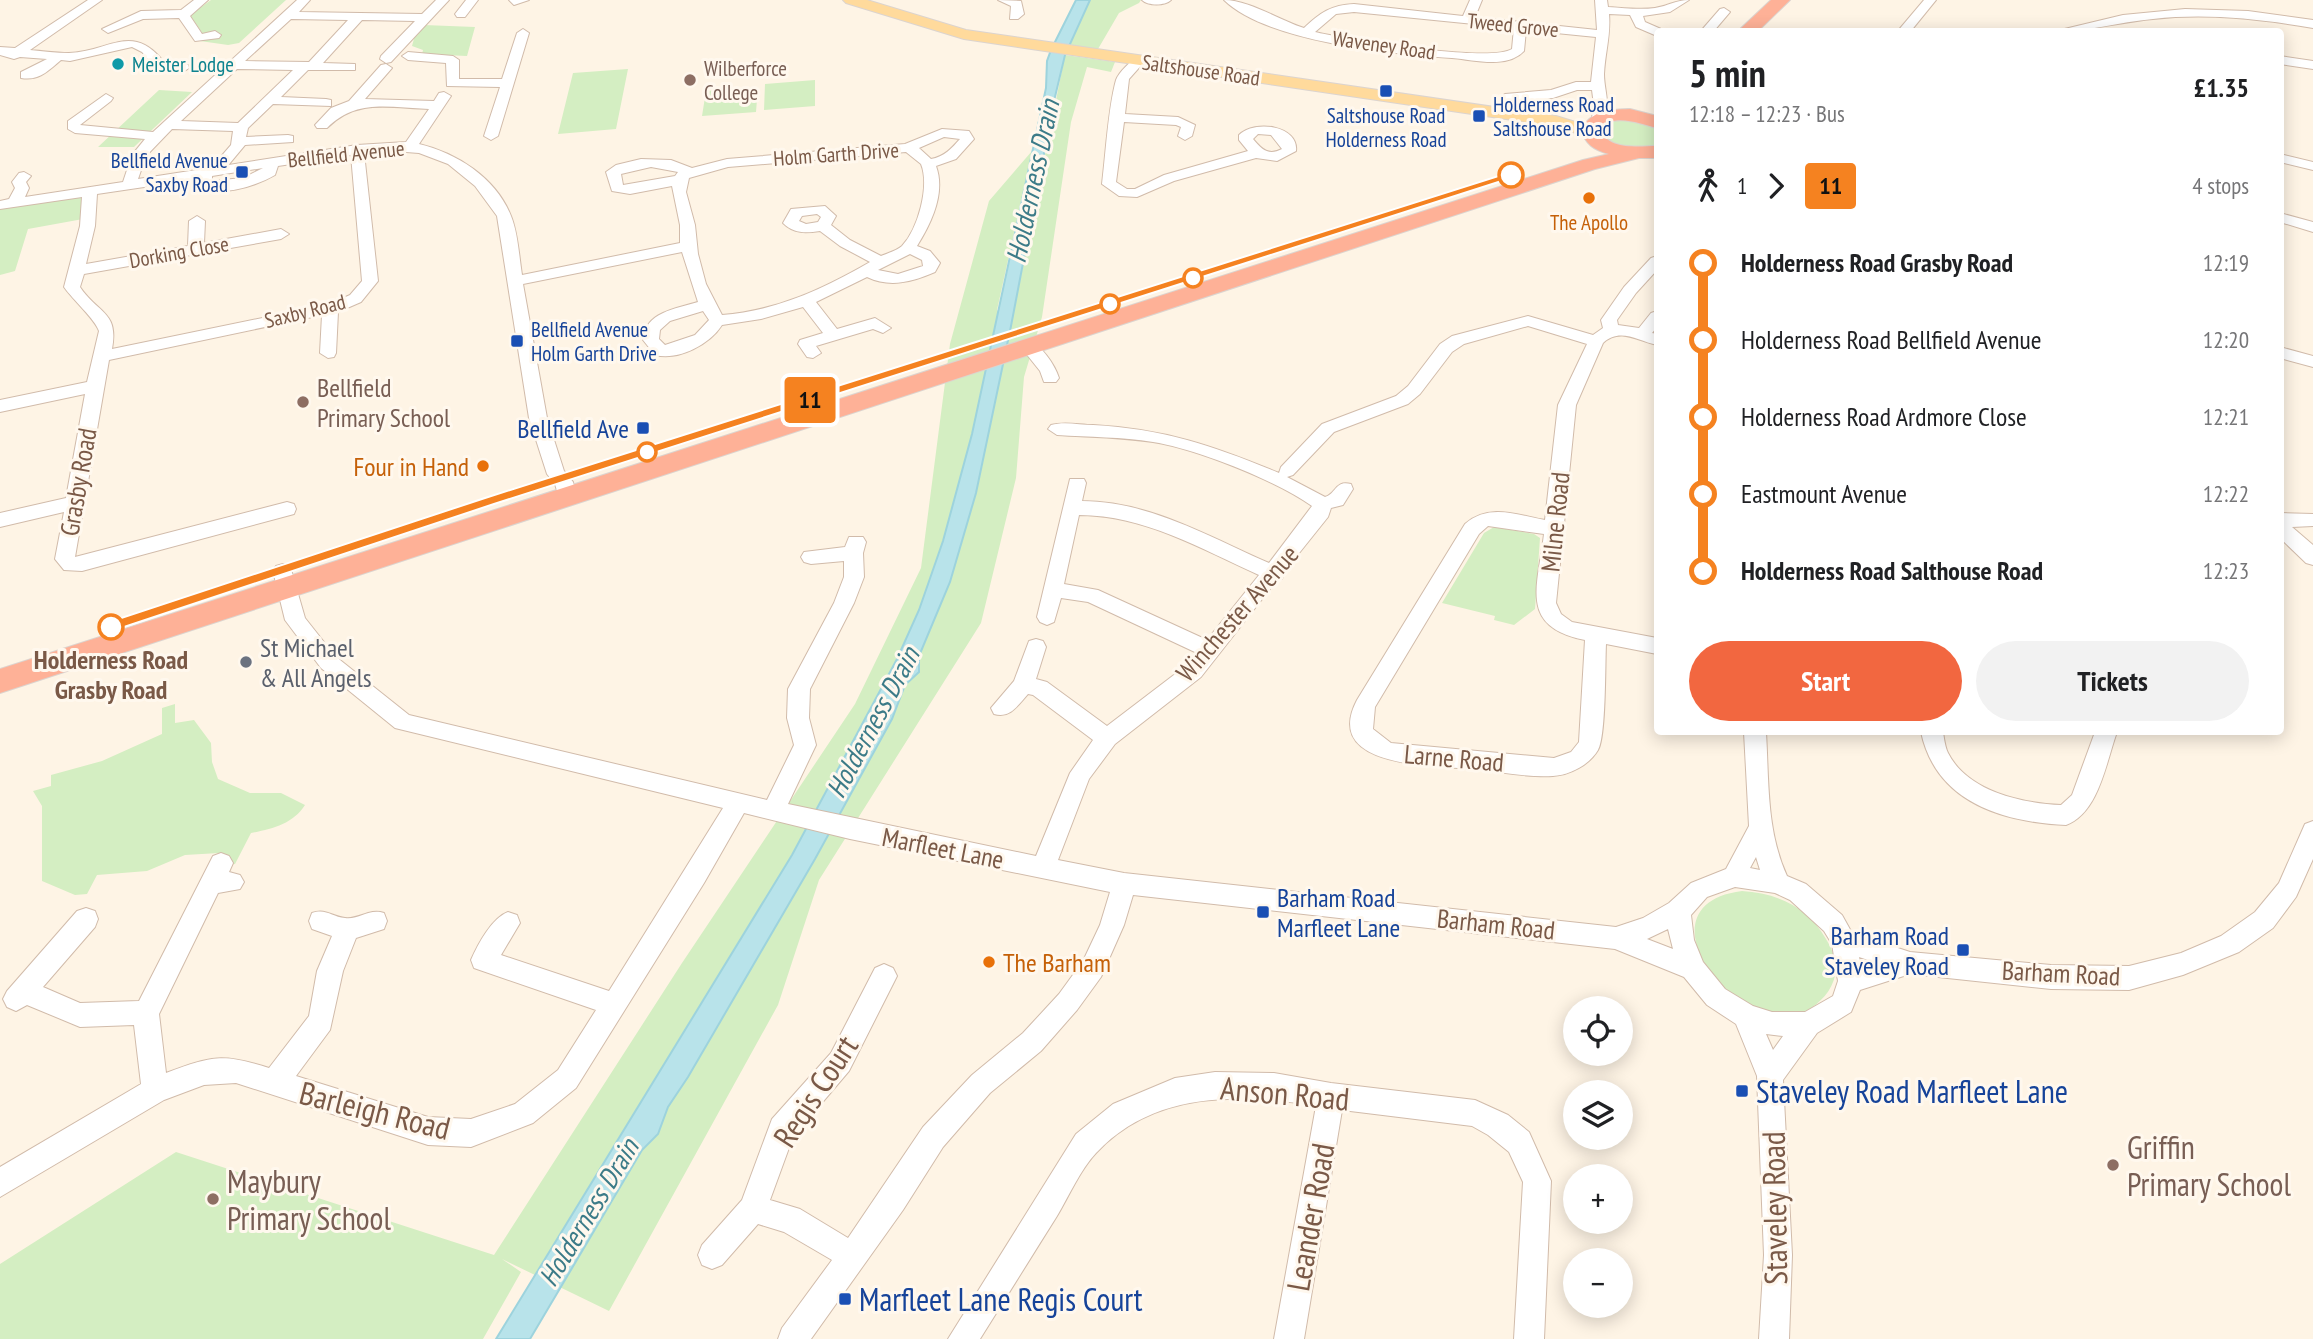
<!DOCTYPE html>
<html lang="en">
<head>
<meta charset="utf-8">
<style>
	:root { --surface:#fff; --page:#f2f2f2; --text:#202124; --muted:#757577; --accent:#f26740 }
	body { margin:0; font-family:"PT Sans Narrow",sans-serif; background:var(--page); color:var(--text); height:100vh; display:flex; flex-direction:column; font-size:26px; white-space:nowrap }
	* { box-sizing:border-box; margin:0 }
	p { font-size:23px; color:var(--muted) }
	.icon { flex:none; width:38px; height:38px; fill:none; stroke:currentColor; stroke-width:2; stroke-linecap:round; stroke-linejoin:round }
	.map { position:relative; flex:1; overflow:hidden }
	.sheet { position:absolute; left:1654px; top:28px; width:630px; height:707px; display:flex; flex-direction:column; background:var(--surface); border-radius:7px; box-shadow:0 4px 18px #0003 }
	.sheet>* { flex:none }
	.badge { padding:0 14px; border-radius:5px; font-size:24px; line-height:46px }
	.buttons { position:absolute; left:1563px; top:996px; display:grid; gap:14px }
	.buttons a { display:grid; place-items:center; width:70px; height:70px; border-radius:50%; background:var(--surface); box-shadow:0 4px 18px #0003; font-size:35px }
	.map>.badge { position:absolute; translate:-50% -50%; box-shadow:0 0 0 4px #fff }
	.legs { display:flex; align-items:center; gap:10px; height:77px; padding:0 35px; font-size:23px }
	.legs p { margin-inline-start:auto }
	.headline { display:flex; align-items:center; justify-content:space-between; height:119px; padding:0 35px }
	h1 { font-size:38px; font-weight:800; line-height:52px }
	.button { display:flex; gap:14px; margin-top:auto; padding:14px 35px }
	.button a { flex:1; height:80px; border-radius:42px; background:var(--accent); color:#fff; font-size:28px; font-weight:800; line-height:80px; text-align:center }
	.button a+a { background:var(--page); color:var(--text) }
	ul { padding:0 35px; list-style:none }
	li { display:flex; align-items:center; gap:24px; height:77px; font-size:26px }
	li i { display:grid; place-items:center; width:10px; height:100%; margin:0 9px; background:currentColor }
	li i::after { content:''; width:18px; height:18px; margin:-9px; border:5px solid; border-radius:50%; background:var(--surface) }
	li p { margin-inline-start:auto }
	li:first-child i { background:linear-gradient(#0000 50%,currentColor 0) }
	li:last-child i { background:linear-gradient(currentColor 50%,#0000 0) }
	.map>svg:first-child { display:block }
</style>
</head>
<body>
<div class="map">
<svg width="2313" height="1339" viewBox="0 0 2313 1339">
	<rect width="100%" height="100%" fill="#fef4e5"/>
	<!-- green -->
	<path fill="#d4eec2" d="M211,0H286L239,43L228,45L200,41L203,34L190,15Z
		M1090,0H1141L1139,3L1119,13L1098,49L1070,45Z
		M424,25L475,27L467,56L422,54L423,50L412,46L415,35Z
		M1065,55L1115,62L1111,72L1087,67L1071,122L1042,317L1024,377L1016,478L981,623L819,880L778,1005L609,1311L502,1259L521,1272L483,1339H0V1264L176,1152L494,1255L682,963L855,704L921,568L950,344L989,201L1032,151L997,310L1011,326Z
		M628,69L616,129L558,134L573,73Z
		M815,80V106L764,110L765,84Z
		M758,87L756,112L702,116L706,91Z
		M159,90L192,92L134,147H98Z
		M1611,118L1649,122L1657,127V149L1626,150L1598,137V123Z
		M96,190L83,219L28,229L15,271L0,275V205Z
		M1494,527L1534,534L1540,538L1535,609L1514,625L1494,620L1495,616L1442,603L1484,533Z
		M175,704V723L194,720L211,743L212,762L218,779L250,793H281L305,805C293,824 272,829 251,833L235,864L217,866L219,853L185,855L147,871L97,875L87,894L75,895L42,881V806L33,791L51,786V775L102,761L162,734V708Z
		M1742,891C1777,893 1808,907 1826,939C1831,947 1837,960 1836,969C1835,985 1825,999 1811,1008C1743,1049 1630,905 1742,891Z"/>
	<!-- water -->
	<path fill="#b8e3ea" stroke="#9dd3dd" stroke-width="2" d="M1076,0H1090L1065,55L1054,101L1011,326L976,493L950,582L919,656V672L905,685L892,719L815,859L688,1077L668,1107L658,1134L642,1150L530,1339H496L792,855L897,659L919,610L943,541L972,434L1046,88L1047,61L1051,50Z"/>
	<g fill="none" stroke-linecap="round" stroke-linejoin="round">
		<defs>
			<path id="minor" d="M88,0H102L30,50C43,51 56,53 69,53C108,52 132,22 163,61L188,65L189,68L183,72L154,67L142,52L132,47L70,61L61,60C48,71 39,81 21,78V72L47,59L20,57L14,59L0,55V47L15,48Z
				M194,0H208L190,16L202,34L215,31L221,35L219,38L195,41L179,18L143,19L108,33L102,29L141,11L181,10Z
				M297,0H310L299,12L422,14L436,0H449L391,62L386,63L380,59L381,56L415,21L362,20L323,63L355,64V70H308L281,97L326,99L331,100V106L273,104L248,128L246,137L288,135L293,136V142L245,145L230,163L225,164L218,160L231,145L233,131L172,129L146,156L138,179L357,145L406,142L429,109C389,108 357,98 327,128H317L315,125L331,108L349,101L381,65L386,64L392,68L365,99L434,101L439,93L444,92L451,96L419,144C457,153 496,178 511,216C518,233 519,256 522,275L680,243V225L672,186L630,194L612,191L606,172L616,165L641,159L671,160L692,168L727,159L905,144L942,129L969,131L974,139L956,159L936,166C946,193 931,224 917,246L930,251L940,263L935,272C912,282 890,288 867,277L816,302L837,329L875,318L891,328L883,333L873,329L816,346L821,353L813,358L807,357L798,344L800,340L823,333L803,307L761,319L722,325C710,344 679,361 655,355L643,340C645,312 675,309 698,302L682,252L523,284L547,418L564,471L573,482L576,496L574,501H560L555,484L547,474L529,418L497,216L475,186L448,164L419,153L380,150L364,153L378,281L361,302L338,312L336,353L334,357L328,358L320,353L322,315L109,360L75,557L287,502L294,504L296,509L294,514L82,571L64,570L55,559L64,512L0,527V513L66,498L85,394L0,412V400L87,382L99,331C95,319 73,300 64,287L80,226L82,197L0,209V201L9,199L15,188L12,182L19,173L24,172L31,176L26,182L29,188L25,197L123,182L132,155L145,139L75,133L68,129V121L106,94L113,98L111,101L80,125L153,132ZM291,19L348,20L309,62L245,61ZM237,69L293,70L238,123L181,121ZM944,137L960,139C952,148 944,157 931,159L919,148ZM906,152L921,164C930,186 918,229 902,246C896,251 888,253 881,256L850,240L831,225L836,216L825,206L791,209L783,223C794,234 806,233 820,231L840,246L870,262C823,289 776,311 722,315L706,284L698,254L695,225L686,192L689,178L728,167ZM351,155L362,281L350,295L330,304L112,349C119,311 98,314 80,287L84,274L281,239L289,234L281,229L204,243L205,221L197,216L189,221L188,246L86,264L95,226L97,194L198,179L197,184C215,200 256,186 275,175L278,166ZM651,167L678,172L675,176L623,185L621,174ZM263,168L243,178L212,181V176ZM817,214L821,217L818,222L806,224L799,221L802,216ZM910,254L922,260L923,266L898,274L878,270ZM703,311L709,320L695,335L665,345L659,339L660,330L670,321Z
				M466,0H478L465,17H457L455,14Z
				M509,0H529L514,5Z
				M998,0L1021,1L1024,14L1018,19H1010L1011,6Z
				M1142,0H1171C1165,6 1148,6 1142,0Z
				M1224,0C1249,0 1279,20 1304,28C1320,13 1331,5 1354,4L1463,16L1470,0H1482L1475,17L1597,30L1595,0H1607L1608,7C1624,8 1640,10 1655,8C1668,6 1676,0 1689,0L1670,12L1643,16L1645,22L1661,29L1663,32H1657V36L1636,27L1630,15L1609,14C1611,34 1605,53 1604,74C1604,89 1610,103 1606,118L1599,122L1592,118L1594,105L1592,90H1577L1553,98L1505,102L1498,98L1505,94L1551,90L1576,82H1591L1596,37L1526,30L1524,51C1507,69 1475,60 1452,58C1393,54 1267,42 1224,0ZM1354,12L1514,28L1512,49C1489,63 1346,39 1315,32L1336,14Z
				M1924,0H1936L1910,32H1897Z
				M1724,8L1730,12L1713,32H1700L1720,9Z
				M2185,9L2248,11L2313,20V28C2260,19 2207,13 2153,19C2119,22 2086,32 2052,32L2123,15Z
				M523,29L529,33L498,136L491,140L484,136L500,87L447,86L446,63L408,60L402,56L408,52L453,56L459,60V79H502L517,33Z
				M2280,56L2313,61V69L2280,64Z
				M1139,57L1145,61L1129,79L1125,114L1178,117L1195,125L1192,136L1185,140L1178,136L1181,127L1176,125L1124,122L1116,182L1127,189H1135L1164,175L1248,151L1239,140V135C1255,119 1299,126 1296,151L1277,161L1256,158L1174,181L1137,197L1119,196L1102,184C1106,152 1108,109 1116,80C1119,72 1131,60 1139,57ZM1258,134L1271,135L1282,149C1269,156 1262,150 1253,139Z
				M2280,154L2313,162V170L2280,162Z
				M2280,213L2313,222V232L2280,222Z
				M1657,256V270L1636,293L1617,320L1618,325L1639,328L1651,313L1657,311V327L1652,333L1657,334V345C1638,341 1620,327 1603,343L1576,405L1556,603L1561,614L1572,622L1657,638V654L1606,644C1605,664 1606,737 1598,750C1589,765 1570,775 1553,776C1527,778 1498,771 1473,769C1435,765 1321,769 1357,700L1465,524C1489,503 1517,515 1545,520L1558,405L1587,344L1528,326L1464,344L1452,352L1420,394L1408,404L1334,432L1293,475L1287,477L1325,497C1337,493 1335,480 1351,484L1353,489L1343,505L1331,508L1328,517L1284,572L1282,579L1277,580L1201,677L1115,744L1089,779L1058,860L1124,873L1616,927L1643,918L1669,903L1691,883L1726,869L1749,826L1744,732H1766C1769,781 1766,830 1787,876L1806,884L1842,915L1852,933L1910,952L2051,965L2129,966L2181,953L2221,936L2255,912L2279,883L2305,824L2313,821V859L2296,897L2273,928L2239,952L2183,975L2129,990L2051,989L1910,974L1860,990L1851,1012L1817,1033L1783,1080L1792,1255L1789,1339H1759L1764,1255L1757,1076L1736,1024L1707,1005L1684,977L1615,949L1133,895L1124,925L1101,977L1077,1010L1041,1051L990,1093L943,1147L903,1210L811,1339H778L782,1328L832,1260L784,1232L758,1224L722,1265L712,1269L702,1265L698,1255L702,1245L742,1200L772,1119L831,1053L875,968L884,964L893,968L897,976L893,984L849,1071L793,1137L770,1200L800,1209L848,1238L923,1127L972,1075L1023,1033L1059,994L1083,961L1100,925L1110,892L850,839L744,813L704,883L576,1088L533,1123L471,1147L428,1145L236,1083L204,1085L164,1100L0,1197V1167L141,1084L134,1025L80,1027L27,1005L16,1011L7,1007L3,999L7,991L77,911L86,908L95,911L98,919L95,927L43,987L80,1003L139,1001L213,856L221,853L229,856L233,863L229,872L240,875L244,882L240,889L218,893L159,1014L166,1073C212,1056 222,1053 269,1068L309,1016L317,971L332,936L312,929L309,921L312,913C326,908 332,917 345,918C359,920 369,908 384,913L387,921L384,929L356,938L343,971L330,1030L296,1076L428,1117L471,1119L515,1104L558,1070L596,1010L474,968L471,960C478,944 492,918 508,912L517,915L520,923L501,955L609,991L723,808L395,728L321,668L285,620L273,571L276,566L283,564L290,566L305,618L335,656L409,715L767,800L794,745L787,718L788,689L834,603L844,577V561L811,564L804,562L801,557L804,552L845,547L849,537H863L866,542L863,553L864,577L854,603L810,689L809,718L816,745L788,804L1036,856L1070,773L1093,740L1033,695L1028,694C1018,705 1010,719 994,714L991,708L1014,681L1029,641L1036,639L1043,641L1046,647L1036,679L1047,682L1107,726L1187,665L1197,653L1088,602L1061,598L1054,622L1047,625L1040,622L1037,617L1070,479H1084L1086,483L1082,501C1149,501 1209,537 1269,563L1312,506C1277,481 1197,449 1153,442C1122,437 1089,437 1057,435L1048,429L1051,425C1064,421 1080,425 1093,425C1165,429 1214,446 1279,473L1281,467L1322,424L1396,396L1408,386L1440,344L1452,336L1528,316L1593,335L1603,328L1601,320L1624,287L1651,258ZM1079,515C1144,515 1201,549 1259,575L1207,640L1098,590L1064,584ZM1488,526L1544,534C1538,586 1518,627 1585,640L1579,742L1571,752L1554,758L1391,743L1373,729L1375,707L1479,534ZM1756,857L1760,870L1750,868ZM1735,887L1775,893L1790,900L1824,931L1832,944L1838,981L1833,996L1805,1012H1772L1753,1006L1725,989L1703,962L1694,940L1691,915L1707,897ZM1668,929L1673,949L1647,939ZM1859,957L1874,962L1861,966ZM1766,1034L1783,1036L1773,1050Z
				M1028,341C1041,344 1055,365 1059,378L1056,382H1044L1040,371L1020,346Z
				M2280,347L2313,356V367L2280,358Z
				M2280,513L2313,514V526L2292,527L2313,545V565L2306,563L2280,538Z
				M1921,732H1943C1944,738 1945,747 1948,753C1968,792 2022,803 2061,805L2072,795L2095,732H2117C2106,762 2099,813 2066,825C2002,822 1936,802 1921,732Z
				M1215,1072L1274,1073L1331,1083L1475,1100L1508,1115L1529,1132L1551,1181L1544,1339H1514L1523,1182L1509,1152L1488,1135L1472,1126L1342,1110L1304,1339H1274L1316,1106C1239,1093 1154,1091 1096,1153C1080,1170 1069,1196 1057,1216C1031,1257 1006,1298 980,1339H948L1076,1134L1113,1104L1175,1078Z"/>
			<path id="major" d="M843,0H867L966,30L1556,116L1595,128L1598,132L1589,137L1553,126L964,39L846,3Z"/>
			<path id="highway" d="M1771,0H1790L1757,32H1737Z
				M1630,109L1657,116V128C1641,124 1613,112 1600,129C1608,151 1639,146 1657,146V158H1639L1595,169L0,693V669L1583,160L1609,154C1594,150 1585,144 1581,129C1593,110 1608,110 1630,109Z"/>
		</defs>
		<!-- minor casing -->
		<use href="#minor" stroke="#d1bbaa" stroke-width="2"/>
		<!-- major casing -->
		<use href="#major" stroke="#dcd4cf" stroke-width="2"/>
		<!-- highway casing -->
		<use href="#highway" stroke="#dcd4cf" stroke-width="2"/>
		<!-- minor -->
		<use href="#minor" fill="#fff" fill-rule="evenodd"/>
		<!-- major -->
		<use href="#major" fill="#ffda9c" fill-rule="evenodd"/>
		<!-- highway -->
		<use href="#highway" fill="#feb197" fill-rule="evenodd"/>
	</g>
	<!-- line-1 -->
	<path fill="#f58220" stroke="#fff" stroke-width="2" d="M1511,172L1516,175L1514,177L494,504L115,630H106L104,627L106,623L485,498Z"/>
	<!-- markers -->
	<circle fill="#0f9aa8" stroke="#fff8ee" stroke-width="2.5" cx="118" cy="64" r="7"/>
	<g fill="#8d6e63" stroke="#fff8ee" stroke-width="2.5">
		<circle cx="690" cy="80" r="7"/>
		<circle cx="303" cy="402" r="7"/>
		<circle cx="2113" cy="1165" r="7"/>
		<circle cx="213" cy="1199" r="7"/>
	</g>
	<g fill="#1a4fb4" stroke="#fff8ee" stroke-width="2.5">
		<rect x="1379" y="84" width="14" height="14" rx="3.5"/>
		<rect x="1472" y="109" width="14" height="14" rx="3.5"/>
		<rect x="235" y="165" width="14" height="14" rx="3.5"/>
		<rect x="510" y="334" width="14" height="14" rx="3.5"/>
		<rect x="636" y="421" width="14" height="14" rx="3.5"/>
		<rect x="1256" y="905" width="14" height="14" rx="3.5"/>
		<rect x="1956" y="943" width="14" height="14" rx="3.5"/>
		<rect x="1735" y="1084" width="14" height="14" rx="3.5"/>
		<rect x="838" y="1292" width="14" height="14" rx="3.5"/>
	</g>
	<g fill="#fff" stroke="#f58220" stroke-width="3.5">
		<circle cx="1511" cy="175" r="12"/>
		<circle cx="1193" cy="278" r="9"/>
		<circle cx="1110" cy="304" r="9"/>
		<circle cx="647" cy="452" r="9"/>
		<circle cx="111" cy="627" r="12"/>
	</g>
	<g fill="#e8710a" stroke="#fff8ee" stroke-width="2.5">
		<circle cx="1589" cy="198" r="7"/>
		<circle cx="483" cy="466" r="7"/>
		<circle cx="989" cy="962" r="7"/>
	</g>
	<circle fill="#6b7280" stroke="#fff8ee" stroke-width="2.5" cx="246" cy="662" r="7"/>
	<g text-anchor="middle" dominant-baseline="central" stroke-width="6" stroke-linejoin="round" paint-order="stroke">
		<!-- far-street labels -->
		<g font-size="21" fill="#7a5947" stroke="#fff8ee">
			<text transform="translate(1513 25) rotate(6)">Tweed Grove</text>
			<text transform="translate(1384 45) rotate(8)">Waveney Road</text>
			<text transform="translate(1201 70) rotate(8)">Saltshouse Road</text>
			<text transform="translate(346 154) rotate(-6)">Bellfield Avenue</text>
			<text transform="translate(836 154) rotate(-4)">Holm Garth Drive</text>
			<text transform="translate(179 252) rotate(-10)">Dorking Close</text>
			<text transform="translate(305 311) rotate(-14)">Saxby Road</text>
		</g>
		<!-- far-culture labels -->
		<g font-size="21" fill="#0d838f" stroke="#fff8ee" text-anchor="start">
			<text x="132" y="64">Meister Lodge</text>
		</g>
		<!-- far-education labels -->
		<g font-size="21" fill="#785e54" stroke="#fff8ee" text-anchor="start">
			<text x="704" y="68">Wilberforce<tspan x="704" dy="24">College</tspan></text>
		</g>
		<!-- far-transit labels -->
		<g font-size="21" fill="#164399" stroke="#fff8ee" text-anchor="start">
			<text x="1493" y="104">Holderness Road<tspan x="1493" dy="24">Saltshouse Road</tspan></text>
			<text x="1386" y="115" text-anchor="middle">Saltshouse Road<tspan x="1386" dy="24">Holderness Road</tspan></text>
			<text x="228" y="160" text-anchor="end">Bellfield Avenue<tspan x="228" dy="24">Saxby Road</tspan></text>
			<text x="531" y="329">Bellfield Avenue<tspan x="531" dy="24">Holm Garth Drive</tspan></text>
		</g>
		<!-- far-food labels -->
		<g font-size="21" fill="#c56008" stroke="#fff8ee">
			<text x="1589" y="222">The Apollo</text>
		</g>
		<!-- education labels -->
		<g font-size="26" fill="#785e54" stroke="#fff8ee" text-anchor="start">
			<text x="317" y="387">Bellfield<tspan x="317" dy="30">Primary School</tspan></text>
		</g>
		<!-- transit labels -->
		<g font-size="26" fill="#164399" stroke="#fff8ee" text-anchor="end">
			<text x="629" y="428">Bellfield Ave</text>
			<text x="1277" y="897" text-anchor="start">Barham Road<tspan x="1277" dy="30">Marfleet Lane</tspan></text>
			<text x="1949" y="935">Barham Road<tspan x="1949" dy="30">Staveley Road</tspan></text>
		</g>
		<!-- food labels -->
		<g font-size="26" fill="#c56008" stroke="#fff8ee" text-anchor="end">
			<text x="469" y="466">Four in Hand</text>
			<text x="1003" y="962" text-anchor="start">The Barham</text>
		</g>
		<!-- street labels -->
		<g font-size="26" fill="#7a5947" stroke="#fff8ee">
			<text transform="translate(78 482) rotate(-80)">Grasby Road</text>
			<text transform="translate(1555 522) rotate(-84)">Milne Road</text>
			<text transform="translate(1237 613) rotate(-49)">Winchester Avenue</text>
			<text transform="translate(1454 758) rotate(5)">Larne Road</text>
			<text transform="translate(943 848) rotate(11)">Marfleet Lane</text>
			<text transform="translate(1496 924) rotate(6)">Barham Road</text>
			<text transform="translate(2061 973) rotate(3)">Barham Road</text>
		</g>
		<!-- worship labels -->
		<g font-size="26" fill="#5b616d" stroke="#fff8ee" text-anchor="start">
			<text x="260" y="647">St Michael<tspan x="260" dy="30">&amp; All Angels</tspan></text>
		</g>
		<!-- stop labels -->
		<g font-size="26" font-weight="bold" fill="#7a5947" stroke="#fff8ee">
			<text x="111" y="659">Holderness Road<tspan x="111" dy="30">Grasby Road</tspan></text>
		</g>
		<!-- water labels -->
		<g font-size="28" font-style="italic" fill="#3c7b88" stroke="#fff8ee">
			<text transform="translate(1032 181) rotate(-78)">Holderness Drain</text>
			<text transform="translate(872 722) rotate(-62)">Holderness Drain</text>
			<text transform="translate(588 1212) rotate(-59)">Holderness Drain</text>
		</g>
		<!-- near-street labels -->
		<g font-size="32" fill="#7a5947" stroke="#fff8ee">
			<text transform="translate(815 1091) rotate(-57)">Regis Court</text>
			<text transform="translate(1285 1093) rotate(5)">Anson Road</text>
			<text transform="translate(375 1110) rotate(14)">Barleigh Road</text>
			<text transform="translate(1774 1208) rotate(-91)">Staveley Road</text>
			<text transform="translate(1310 1217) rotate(-80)">Leander Road</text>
		</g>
		<!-- near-transit labels -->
		<g font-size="32" fill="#164399" stroke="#fff8ee" text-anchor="start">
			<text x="1756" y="1091">Staveley Road Marfleet Lane</text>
			<text x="859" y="1299">Marfleet Lane Regis Court</text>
		</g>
		<!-- near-education labels -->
		<g font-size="32" fill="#785e54" stroke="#fff8ee" text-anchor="start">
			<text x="2127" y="1147">Griffin<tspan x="2127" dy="37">Primary School</tspan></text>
			<text x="227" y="1181">Maybury<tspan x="227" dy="37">Primary School</tspan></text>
		</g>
	</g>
</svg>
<div class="buttons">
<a><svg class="icon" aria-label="locate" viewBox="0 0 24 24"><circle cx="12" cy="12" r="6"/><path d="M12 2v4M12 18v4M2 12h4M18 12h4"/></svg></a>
<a><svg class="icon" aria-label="layers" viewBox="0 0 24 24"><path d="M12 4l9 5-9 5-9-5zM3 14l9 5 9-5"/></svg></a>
<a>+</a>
<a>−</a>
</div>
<b class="badge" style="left:810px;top:400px;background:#f58220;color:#111">11</b>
<section class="sheet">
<div class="headline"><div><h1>5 min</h1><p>12:18 – 12:23 · Bus</p></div><b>£1.35</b></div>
<div class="legs"><svg class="icon" aria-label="walk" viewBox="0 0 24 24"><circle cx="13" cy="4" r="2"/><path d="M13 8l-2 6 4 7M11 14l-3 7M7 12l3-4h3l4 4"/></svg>1<svg class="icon" aria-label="forward" viewBox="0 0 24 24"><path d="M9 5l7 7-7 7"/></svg><b class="badge" style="background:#f58220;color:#111">11</b><p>4 stops</p></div>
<ul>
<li><i style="color:#f58220"></i><b>Holderness Road Grasby Road</b><p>12:19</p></li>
<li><i style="color:#f58220"></i><span>Holderness Road Bellfield Avenue</span><p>12:20</p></li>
<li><i style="color:#f58220"></i><span>Holderness Road Ardmore Close</span><p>12:21</p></li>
<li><i style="color:#f58220"></i><span>Eastmount Avenue</span><p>12:22</p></li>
<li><i style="color:#f58220"></i><b>Holderness Road Salthouse Road</b><p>12:23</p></li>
</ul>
<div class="button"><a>Start</a><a>Tickets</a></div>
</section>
</div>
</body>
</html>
